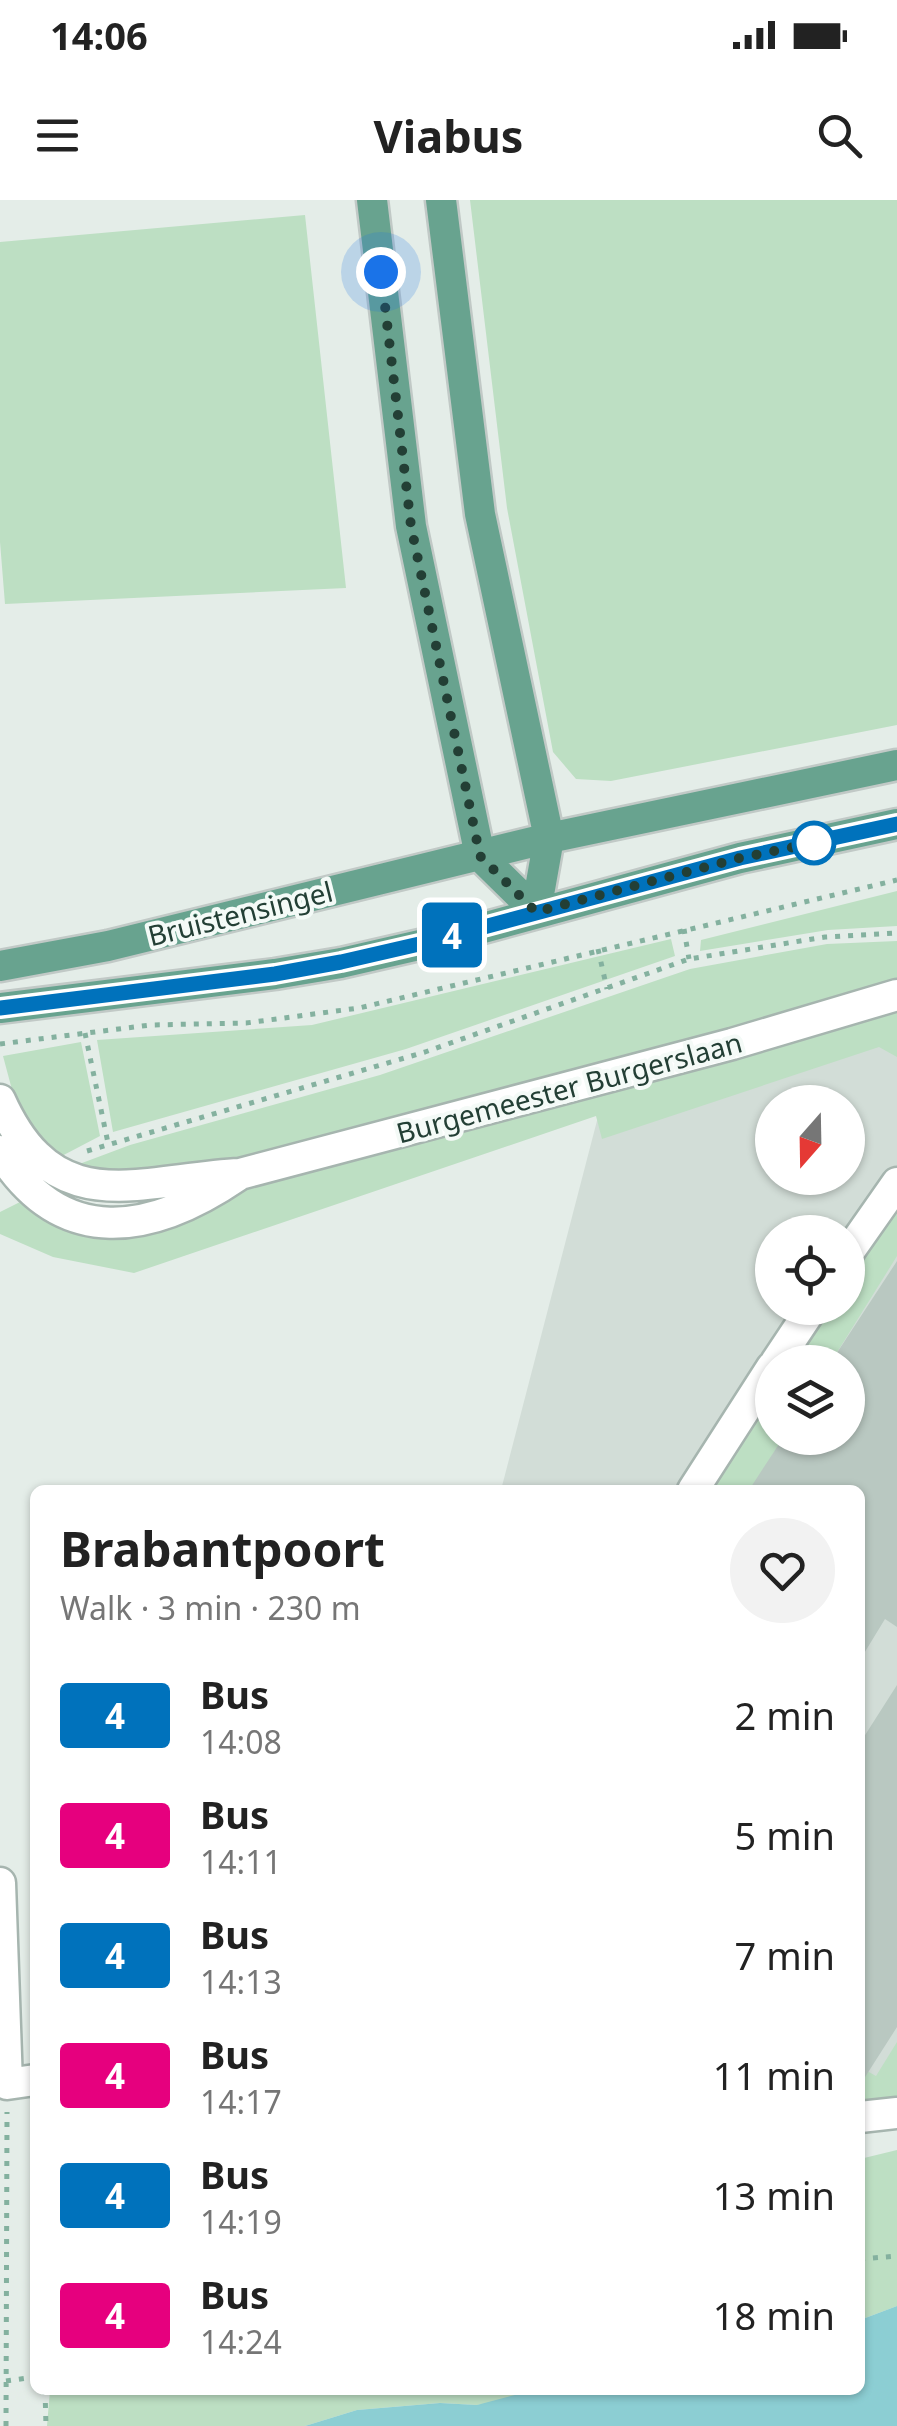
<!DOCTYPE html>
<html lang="en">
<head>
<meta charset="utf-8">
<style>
	:root { --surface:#fff; --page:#f2f2f2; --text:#222; --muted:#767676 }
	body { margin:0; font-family:"Noto Sans",sans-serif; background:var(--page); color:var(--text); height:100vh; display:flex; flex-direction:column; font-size:38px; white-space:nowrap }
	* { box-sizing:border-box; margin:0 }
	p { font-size:32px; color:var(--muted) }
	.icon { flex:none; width:55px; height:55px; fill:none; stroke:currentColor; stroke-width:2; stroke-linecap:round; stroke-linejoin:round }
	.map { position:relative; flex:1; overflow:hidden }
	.drawer { position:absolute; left:30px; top:1285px; width:835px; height:910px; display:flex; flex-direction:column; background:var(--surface); border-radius:15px; box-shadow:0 2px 8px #0004 }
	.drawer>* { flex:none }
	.badge { padding:0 20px; border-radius:8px; font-size:35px; line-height:65px }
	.needle { width:65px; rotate:200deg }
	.fabs { position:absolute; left:755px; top:885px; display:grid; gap:20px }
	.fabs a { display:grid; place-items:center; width:110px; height:110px; border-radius:50%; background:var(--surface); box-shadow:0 2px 8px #0004; font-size:50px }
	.you { position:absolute; width:50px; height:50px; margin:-25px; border:8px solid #fff; border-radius:50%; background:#1a73e8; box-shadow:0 0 0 15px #1a73e833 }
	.map>.badge { position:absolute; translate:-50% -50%; box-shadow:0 0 0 5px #fff }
	.round { display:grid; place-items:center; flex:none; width:105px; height:105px; border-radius:52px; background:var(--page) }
	.summary { display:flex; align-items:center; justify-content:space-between; height:170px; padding:0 30px }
	h1 { font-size:48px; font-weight:700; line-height:75px }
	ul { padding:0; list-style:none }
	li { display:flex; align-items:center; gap:30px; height:120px; padding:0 30px }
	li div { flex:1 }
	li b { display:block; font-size:38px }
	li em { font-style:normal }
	li .badge { min-width:110px; font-weight:700; text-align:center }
	.status { display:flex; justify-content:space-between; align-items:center; height:70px; padding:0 50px; background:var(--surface); direction:ltr }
	.status svg { height:28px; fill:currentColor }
	header { display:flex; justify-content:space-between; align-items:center; height:130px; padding:0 30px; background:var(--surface); font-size:45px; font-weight:700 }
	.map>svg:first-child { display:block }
</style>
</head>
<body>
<div class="status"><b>14:06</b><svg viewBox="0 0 49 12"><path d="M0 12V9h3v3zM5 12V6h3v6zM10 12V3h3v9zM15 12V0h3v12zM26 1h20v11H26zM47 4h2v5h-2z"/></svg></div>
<header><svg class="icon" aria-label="menu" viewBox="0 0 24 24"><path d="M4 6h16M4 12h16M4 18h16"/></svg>Viabus<svg class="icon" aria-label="search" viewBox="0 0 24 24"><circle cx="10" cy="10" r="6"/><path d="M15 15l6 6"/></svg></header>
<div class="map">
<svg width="897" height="2226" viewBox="0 0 897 2226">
	<rect width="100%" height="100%" fill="#e4ede8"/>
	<!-- built -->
	<path fill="#d2ddd7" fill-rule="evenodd" d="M897,834V1903L860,1880V1290H501L599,913ZM772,902H848V978H772ZM772,1032H848V1108H772ZM772,1162H848V1238H772Z"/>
	<!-- green -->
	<path fill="#bddfc3" d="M470,0H897V525L611,581L576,579L553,552L507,308Z
		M305,15L346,388L5,404L0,342V42Z
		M897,691V726L828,730L700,751L701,740Z
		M671,739L675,756L406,849L113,932L97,840L312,825Z
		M897,741V783L306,944L139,981L74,966L130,945L380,875L690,769L827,744Z
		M897,810V857L879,847L602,939L596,916L134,1073L53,1057L0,1034V1012L24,1000L48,1020L70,1028L177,1018L275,977Z
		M81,842L100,936L58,958L19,916L3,856Z
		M897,1003V1056L831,1162H794L829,1108H848V1079Z
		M772,1195V1238H784L751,1290H711Z
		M897,1842V1901L860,1902V1867L876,1876Z
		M897,1950V2106L860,2120V1959Z
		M50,2190H534L505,2201L477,2205L440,2203L357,2210L305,2226H47Z"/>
	<!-- water -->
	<path fill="#8cced3" d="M897,2106V2226H305L357,2210L440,2203L477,2205L534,2190H860V2120Z"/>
	<!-- building -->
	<path fill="#b9c8c1" d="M897,1061V1427L885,1419L860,1460V1290H749L783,1238H848V1162H831Z
		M897,1485V1827L860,1885V1543Z"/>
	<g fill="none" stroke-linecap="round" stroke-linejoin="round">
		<defs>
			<path id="minor" d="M0,900C55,1023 138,979 240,974L732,844L897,795
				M0,951C62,1051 152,1034 237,976
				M848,1053L897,983
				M776,1162L812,1108
				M693,1290L772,1167
				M0,1683L7,1884L35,1880
				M860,1917L897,1913"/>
			<path id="major" d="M372,0L411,326L480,656L536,711
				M441,0L480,314L549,638L536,711
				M0,766L108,746L549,638L897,565
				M0,808L275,774L341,763L428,743L740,658L897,624"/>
		</defs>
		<!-- minor casing -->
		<use href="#minor" stroke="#a6b5af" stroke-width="35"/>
		<!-- major casing -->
		<use href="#major" stroke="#c1c9c6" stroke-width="35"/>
		<!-- path -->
		<path stroke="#84b19f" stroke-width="5" stroke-dasharray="5 8" stroke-linecap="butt" d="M684,729L689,759
			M598,749L607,789
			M85,833L108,943
			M0,844L150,825L246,823L359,808L897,680
			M87,951L425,852L689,759L825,737L897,733
			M860,2059L897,2056
			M6,2181L35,2177
			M45,2190L46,2226
			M6,2226L7,1912"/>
		<!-- minor -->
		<use href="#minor" stroke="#fff" stroke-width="30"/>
		<!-- major -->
		<use href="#major" stroke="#68a38f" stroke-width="30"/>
	</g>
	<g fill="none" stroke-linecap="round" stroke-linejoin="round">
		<defs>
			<path id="line" d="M0,808L275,774L341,762L428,742L740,658L897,624"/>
		</defs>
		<!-- line casing -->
		<use href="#line" stroke="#fff" stroke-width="22"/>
		<!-- line -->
		<use href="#line" stroke="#0072bc" stroke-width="15"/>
		<!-- walk -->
		<path stroke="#233f35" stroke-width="10" stroke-dasharray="0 18" d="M381,72L411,326L480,656L536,712L740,658L814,643"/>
	</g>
	<!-- markers -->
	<circle fill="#fff" stroke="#0072bc" stroke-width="5" cx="814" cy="643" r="20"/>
	<g text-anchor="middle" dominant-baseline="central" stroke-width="8" stroke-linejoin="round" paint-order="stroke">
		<!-- street labels -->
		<g font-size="28" fill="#233f35" stroke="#f4faf7">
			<text transform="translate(240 713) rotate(-14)">Bruistensingel</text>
			<text transform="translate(569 887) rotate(-15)">Burgemeester Burgerslaan</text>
		</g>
	</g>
</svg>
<div class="fabs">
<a><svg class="needle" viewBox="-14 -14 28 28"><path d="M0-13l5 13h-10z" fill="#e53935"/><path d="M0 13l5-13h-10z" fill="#767676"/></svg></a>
<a><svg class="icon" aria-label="locate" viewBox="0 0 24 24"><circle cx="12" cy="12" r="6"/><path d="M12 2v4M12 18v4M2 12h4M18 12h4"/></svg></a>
<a><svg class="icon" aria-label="layers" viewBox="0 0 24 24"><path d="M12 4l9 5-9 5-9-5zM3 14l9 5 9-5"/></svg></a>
</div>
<div class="you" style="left:381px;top:72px"></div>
<b class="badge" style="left:452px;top:735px;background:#0072bc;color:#fff">4</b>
<section class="drawer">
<div class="summary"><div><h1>Brabantpoort</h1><p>Walk · 3 min · 230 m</p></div><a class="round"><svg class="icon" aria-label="heart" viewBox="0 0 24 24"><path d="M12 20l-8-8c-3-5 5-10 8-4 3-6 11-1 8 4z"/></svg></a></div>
<ul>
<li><span class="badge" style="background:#0072bc;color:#fff">4</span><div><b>Bus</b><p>14:08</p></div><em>2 min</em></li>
<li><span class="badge" style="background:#e6007e;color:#fff">4</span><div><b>Bus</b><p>14:11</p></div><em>5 min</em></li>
<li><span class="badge" style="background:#0072bc;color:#fff">4</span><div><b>Bus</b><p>14:13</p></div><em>7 min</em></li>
<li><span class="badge" style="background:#e6007e;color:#fff">4</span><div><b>Bus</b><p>14:17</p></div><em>11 min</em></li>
<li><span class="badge" style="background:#0072bc;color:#fff">4</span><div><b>Bus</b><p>14:19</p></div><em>13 min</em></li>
<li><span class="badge" style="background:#e6007e;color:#fff">4</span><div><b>Bus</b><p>14:24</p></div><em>18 min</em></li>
</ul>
</section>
</div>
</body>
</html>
